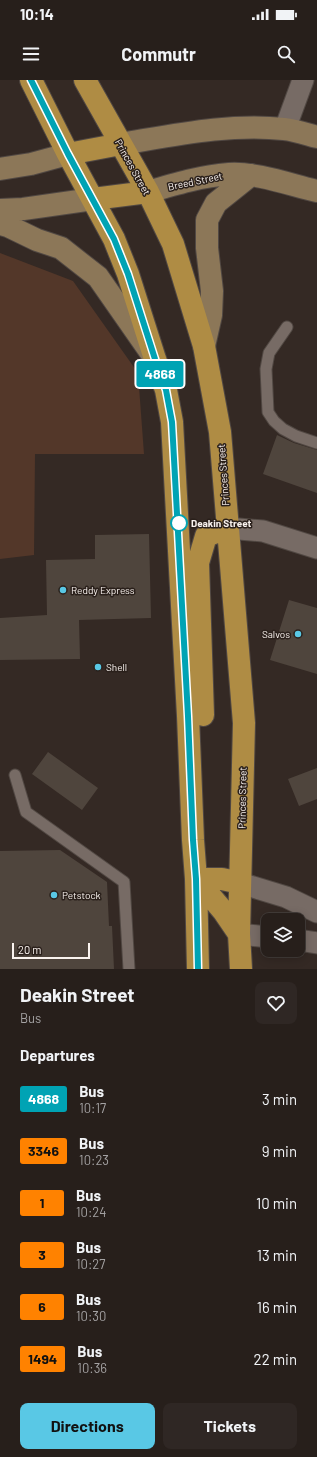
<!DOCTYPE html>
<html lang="en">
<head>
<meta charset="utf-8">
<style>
	:root { --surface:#271f1b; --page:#2f2724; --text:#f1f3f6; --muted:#a4a2a3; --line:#433d3a; --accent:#59c8e5 }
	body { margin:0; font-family:Barlow,sans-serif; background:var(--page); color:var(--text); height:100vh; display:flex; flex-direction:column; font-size:15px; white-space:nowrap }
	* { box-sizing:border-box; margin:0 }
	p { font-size:13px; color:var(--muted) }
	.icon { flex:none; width:22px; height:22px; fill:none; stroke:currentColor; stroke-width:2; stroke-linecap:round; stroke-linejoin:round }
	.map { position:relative; height:889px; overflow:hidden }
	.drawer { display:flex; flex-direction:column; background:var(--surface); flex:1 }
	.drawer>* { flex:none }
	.badge { padding:0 8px; border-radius:3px; font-size:14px; line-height:26px }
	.fabs { position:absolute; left:261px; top:833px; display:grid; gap:8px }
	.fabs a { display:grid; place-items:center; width:44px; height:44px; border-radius:8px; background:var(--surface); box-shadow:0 2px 10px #0003,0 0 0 1px var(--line); font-size:20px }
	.scale { position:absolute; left:12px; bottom:10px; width:78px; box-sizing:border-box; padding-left:4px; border:2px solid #faf3ef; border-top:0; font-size:11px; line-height:14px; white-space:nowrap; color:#faf3ef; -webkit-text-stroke:3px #2a201b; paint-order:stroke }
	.map>.badge { position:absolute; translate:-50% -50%; box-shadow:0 0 0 2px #fff }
	h2 { padding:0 20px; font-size:15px; line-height:36px }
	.round { display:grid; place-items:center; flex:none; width:42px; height:42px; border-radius:8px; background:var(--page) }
	.summary { display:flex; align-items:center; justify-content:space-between; height:68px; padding:0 20px }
	h1 { font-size:19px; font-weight:700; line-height:30px }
	.primary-button { display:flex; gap:8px; margin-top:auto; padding:8px 20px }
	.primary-button a { flex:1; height:46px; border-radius:8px; background:var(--accent); color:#111; font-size:16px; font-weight:700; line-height:46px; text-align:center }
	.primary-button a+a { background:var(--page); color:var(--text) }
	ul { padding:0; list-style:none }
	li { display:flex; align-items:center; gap:12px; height:52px; padding:0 20px }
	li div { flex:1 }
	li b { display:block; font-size:15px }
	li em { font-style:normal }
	li .badge { min-width:44px; font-weight:700; text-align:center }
	.status { display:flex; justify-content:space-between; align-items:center; height:28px; padding:0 20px; background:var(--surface); direction:ltr }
	.status svg { height:11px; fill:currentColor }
	header { display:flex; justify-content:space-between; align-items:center; height:52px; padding:0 20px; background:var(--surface); font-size:18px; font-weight:700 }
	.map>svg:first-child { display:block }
</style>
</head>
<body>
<div class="status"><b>10:14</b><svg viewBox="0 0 49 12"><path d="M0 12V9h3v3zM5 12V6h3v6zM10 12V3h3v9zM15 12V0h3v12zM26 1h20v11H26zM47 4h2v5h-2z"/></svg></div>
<header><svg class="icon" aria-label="menu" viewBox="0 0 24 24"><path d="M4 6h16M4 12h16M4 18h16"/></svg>Commutr<svg class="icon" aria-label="search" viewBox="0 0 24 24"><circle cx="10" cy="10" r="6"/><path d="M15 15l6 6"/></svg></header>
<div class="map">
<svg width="317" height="889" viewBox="0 0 317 889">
	<rect width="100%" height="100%" fill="#342924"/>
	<!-- green -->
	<path fill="#533729" d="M0,173L73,201L138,293L144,374H35L34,475L0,479Z"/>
	<!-- building -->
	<path fill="#4f453d" d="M277,355L294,363L317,370V413L263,394Z
		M149,454L151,538L79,540L80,579L0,580V538L47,535L46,480L95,479V455Z
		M289,520L317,528V594L270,580Z
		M48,672L98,708L82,730L32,694Z
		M317,688V719L299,726L288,699Z
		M60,770L107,802L109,846H112L114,889H0V771Z"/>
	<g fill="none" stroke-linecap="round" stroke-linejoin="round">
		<defs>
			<path id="service" d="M287,247L269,273L266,289L268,332L274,341L283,349L296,356L317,363
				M15,695L26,732L124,802L129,889"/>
			<path id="minor" d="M285,49L303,0
				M227,448L263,451L317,468
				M240,803L286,817L317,832
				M239,854L268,857
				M298,860L317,863"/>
			<path id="secondary" d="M121,64C175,55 230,43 284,49C295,50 306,54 317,57
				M0,89L31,84L68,74
				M148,112C175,104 202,96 229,94C255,92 291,105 317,111
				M0,130L23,129L93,119
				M0,144L8,146L37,160L61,168L98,197L151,273
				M204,266L211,235L212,211L207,168V140L216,123L251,95"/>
			<path id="trunk" d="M31,0L68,74L114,159L128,194L155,279L166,310L172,342L188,636L193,760L196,799L198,889
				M85,0L148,112L173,164L204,266L220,352L244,643L239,854L241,889
				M68,74L121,64
				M93,119L148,112
				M203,635L198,483L206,456L227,448
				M196,799L224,832L239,854
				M196,799H222L240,803"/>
		</defs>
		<!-- service casing -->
		<use href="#service" stroke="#514843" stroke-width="13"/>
		<!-- minor casing -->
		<use href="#minor" stroke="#514843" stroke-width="23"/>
		<!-- secondary casing -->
		<use href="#secondary" stroke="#514843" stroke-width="24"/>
		<!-- trunk casing -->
		<use href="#trunk" stroke="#514843" stroke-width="24"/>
		<!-- service -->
		<use href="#service" stroke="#776b65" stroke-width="11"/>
		<!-- minor -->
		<use href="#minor" stroke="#776b65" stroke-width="21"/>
		<!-- secondary -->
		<use href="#secondary" stroke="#8c7758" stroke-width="22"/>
		<!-- trunk -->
		<use href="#trunk" stroke="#af8c44" stroke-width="22"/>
	</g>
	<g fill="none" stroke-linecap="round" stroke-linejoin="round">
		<defs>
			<path id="line" d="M31,0L68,74L114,159L128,194L155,279L166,310L172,342L188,636L193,760L196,799L198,889"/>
		</defs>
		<!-- line casing -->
		<use href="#line" stroke="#fff" stroke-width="9"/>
		<!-- line -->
		<use href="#line" stroke="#00a3b4" stroke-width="6"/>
	</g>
	<!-- markers -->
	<circle fill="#fff" stroke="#00a3b4" stroke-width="2" cx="179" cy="443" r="8"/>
	<g fill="#59c8e5" stroke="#2a201b" stroke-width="1.5">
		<circle cx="63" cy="510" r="4"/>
		<circle cx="298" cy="554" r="4"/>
		<circle cx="98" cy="587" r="4"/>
		<circle cx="54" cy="815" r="4"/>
	</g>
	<g text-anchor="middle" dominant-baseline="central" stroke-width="3" stroke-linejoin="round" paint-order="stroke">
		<!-- street labels -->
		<g font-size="10" fill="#faf3ef" stroke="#2a201b">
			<text transform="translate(133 87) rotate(61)">Princes Street</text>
			<text transform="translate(195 101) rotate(-12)">Breed Street</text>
			<text transform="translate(223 395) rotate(-94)">Princes Street</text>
			<text transform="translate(242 718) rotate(-89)">Princes Street</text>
		</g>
		<!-- stop labels -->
		<g font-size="10" font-weight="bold" fill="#faf3ef" stroke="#2a201b" text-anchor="start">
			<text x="191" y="443">Deakin Street</text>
		</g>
		<!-- poi labels -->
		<g font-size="10" fill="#faf3ef" stroke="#2a201b" text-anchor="start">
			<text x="71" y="510">Reddy Express</text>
			<text x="290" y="554" text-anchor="end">Salvos</text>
			<text x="106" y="587">Shell</text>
			<text x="62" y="815">Petstock</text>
		</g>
	</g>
</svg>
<div class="fabs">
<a><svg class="icon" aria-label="layers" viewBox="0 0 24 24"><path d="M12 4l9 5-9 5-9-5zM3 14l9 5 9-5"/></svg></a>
</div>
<div class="scale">20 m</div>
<b class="badge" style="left:160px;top:294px;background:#00a3b4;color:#fff">4868</b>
</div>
<section class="drawer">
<div class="summary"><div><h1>Deakin Street</h1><p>Bus</p></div><a class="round"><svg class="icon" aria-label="heart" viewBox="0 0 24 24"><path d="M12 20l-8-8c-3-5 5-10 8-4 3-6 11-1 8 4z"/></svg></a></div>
<h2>Departures</h2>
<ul>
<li><span class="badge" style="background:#00a3b4;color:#fff">4868</span><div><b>Bus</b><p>10:17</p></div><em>3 min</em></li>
<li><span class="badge" style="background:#ff8200;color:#111">3346</span><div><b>Bus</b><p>10:23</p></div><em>9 min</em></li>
<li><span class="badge" style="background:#ff8200;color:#111">1</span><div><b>Bus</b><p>10:24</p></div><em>10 min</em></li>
<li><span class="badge" style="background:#ff8200;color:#111">3</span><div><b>Bus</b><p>10:27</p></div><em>13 min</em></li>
<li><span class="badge" style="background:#ff8200;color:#111">6</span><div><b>Bus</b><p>10:30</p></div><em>16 min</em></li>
<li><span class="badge" style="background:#ff8200;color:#111">1494</span><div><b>Bus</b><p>10:36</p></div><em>22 min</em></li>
</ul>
<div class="primary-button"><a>Directions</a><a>Tickets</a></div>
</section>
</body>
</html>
